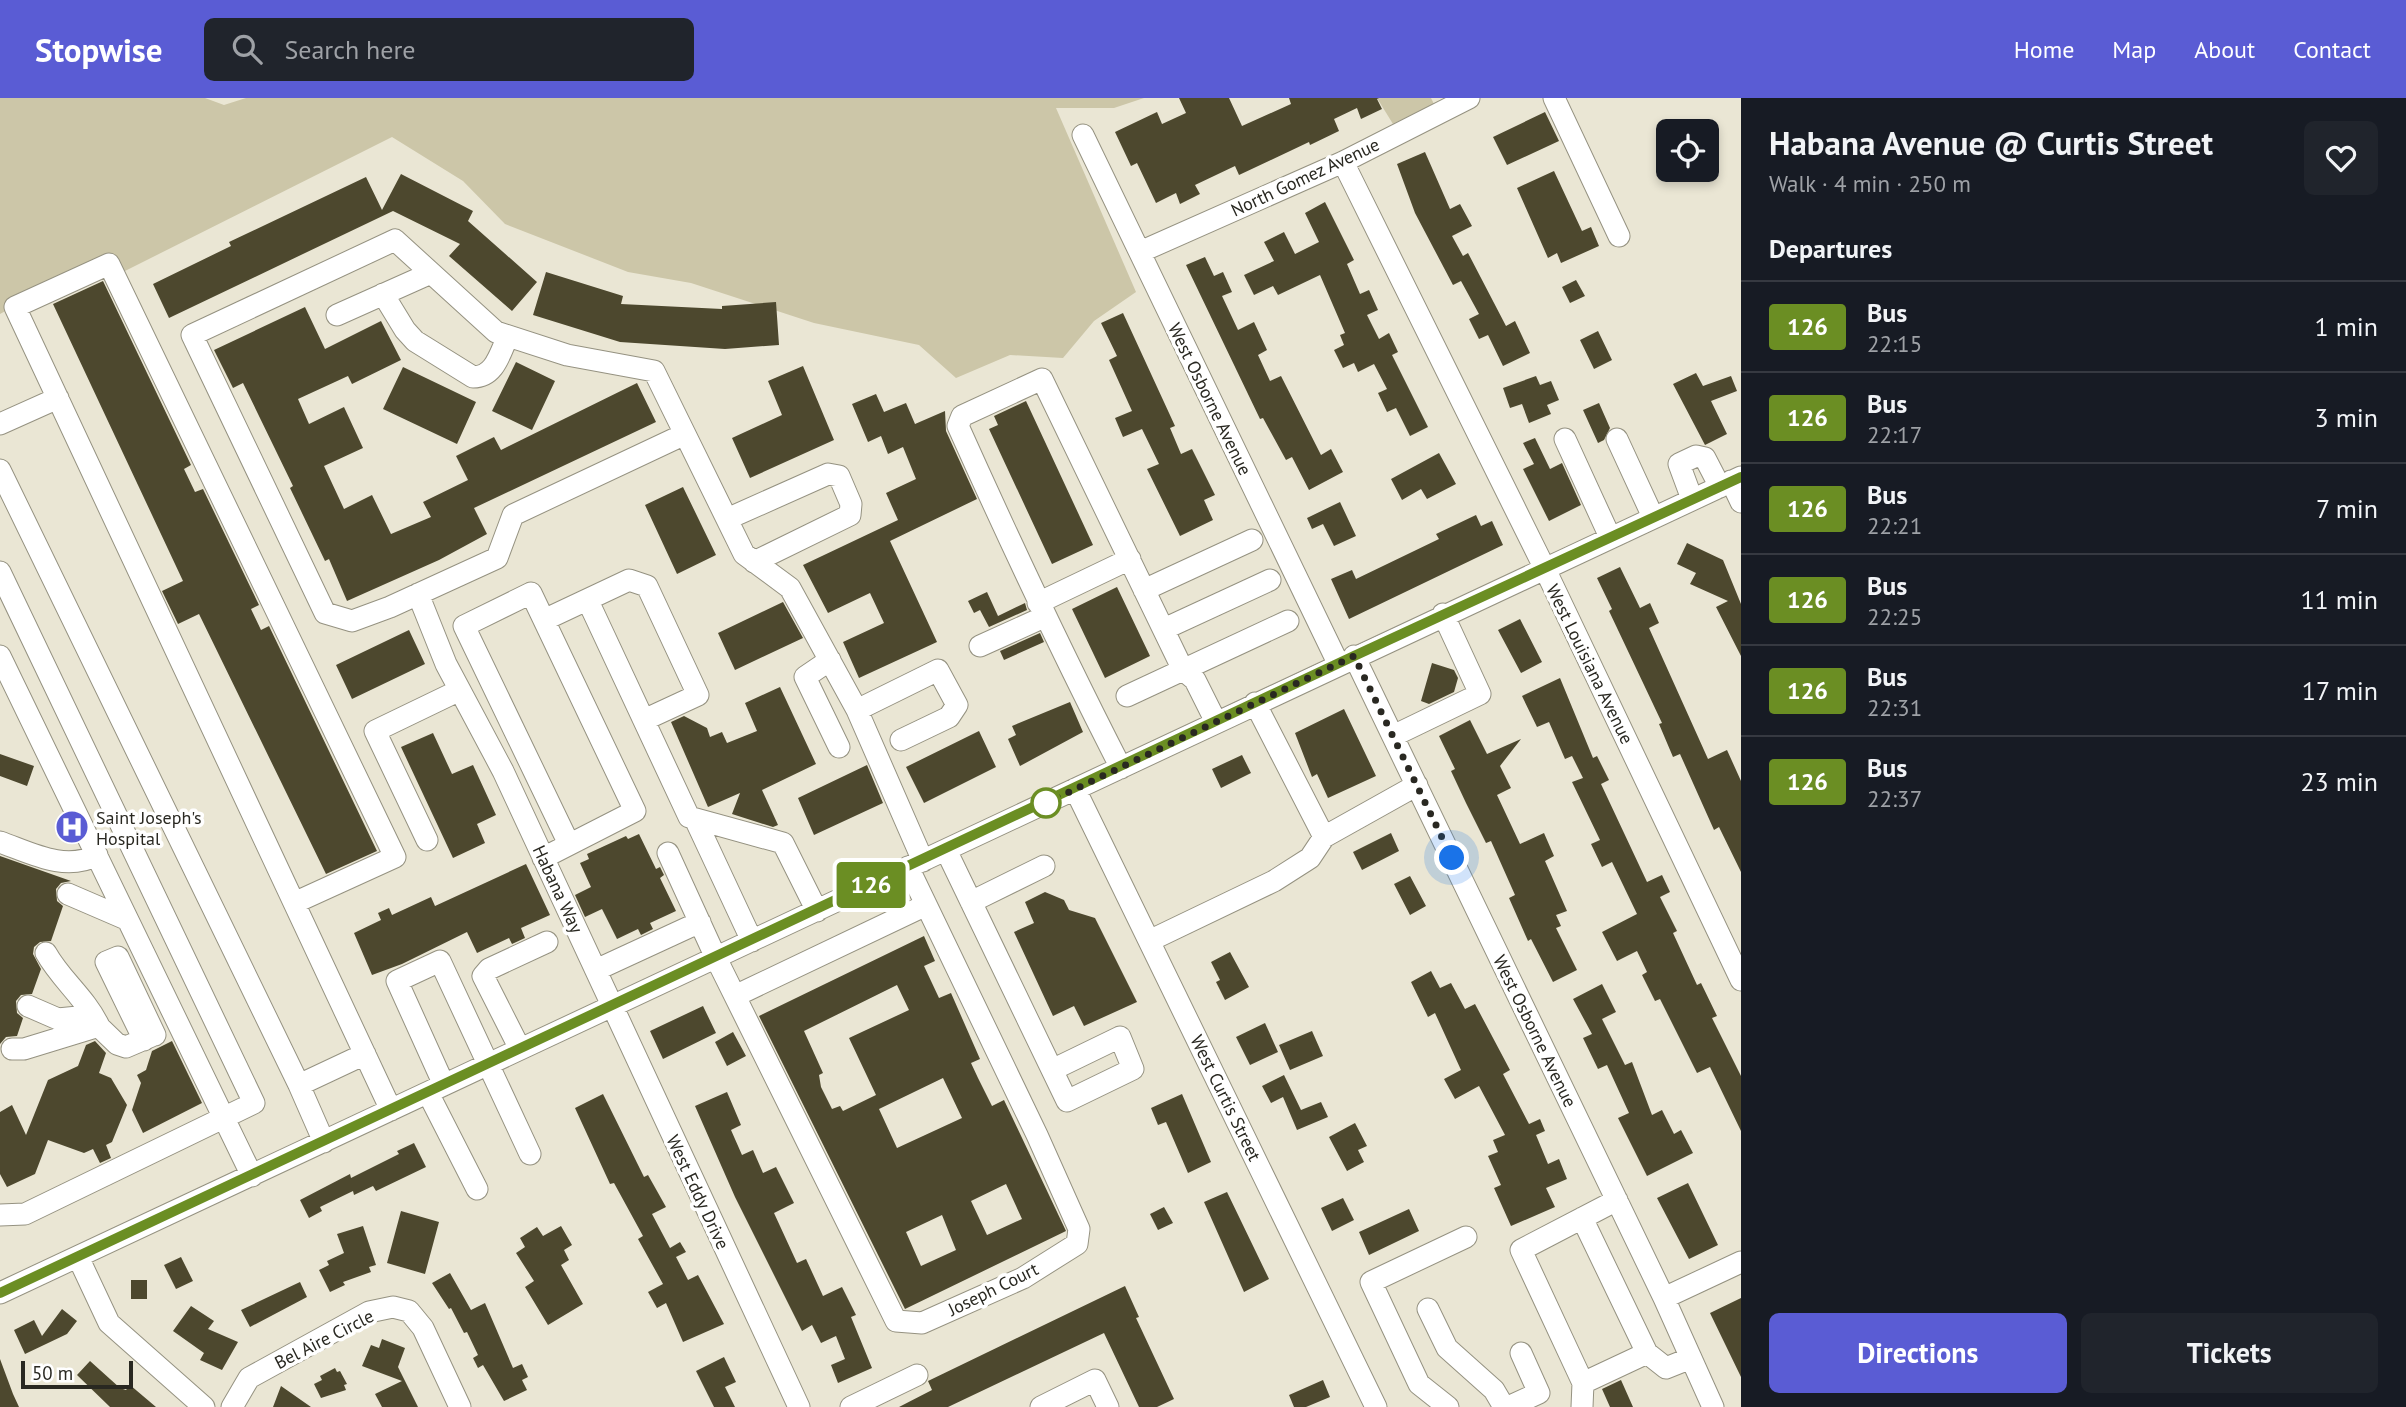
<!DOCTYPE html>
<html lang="en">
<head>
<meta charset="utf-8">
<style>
	:root { --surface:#171b24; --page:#20242c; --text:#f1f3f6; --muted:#9ea1a6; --line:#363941; --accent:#5a5cd4 }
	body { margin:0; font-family:"PT Sans",sans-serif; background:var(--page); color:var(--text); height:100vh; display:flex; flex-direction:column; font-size:26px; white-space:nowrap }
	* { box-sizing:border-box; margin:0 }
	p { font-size:23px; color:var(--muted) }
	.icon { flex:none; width:38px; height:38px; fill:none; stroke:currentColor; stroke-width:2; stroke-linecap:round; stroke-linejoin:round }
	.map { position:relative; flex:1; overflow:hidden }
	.sheet { display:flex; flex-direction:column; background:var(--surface); width:665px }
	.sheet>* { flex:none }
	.badge { padding:0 14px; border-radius:5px; font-size:24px; line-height:46px }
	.buttons { position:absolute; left:1656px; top:21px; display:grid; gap:14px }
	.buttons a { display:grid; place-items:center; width:63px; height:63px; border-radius:10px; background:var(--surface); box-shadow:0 4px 10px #0003; font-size:35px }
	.scale { position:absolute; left:21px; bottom:18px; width:112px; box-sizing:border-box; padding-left:7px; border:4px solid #292821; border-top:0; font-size:19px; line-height:24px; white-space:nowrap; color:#292821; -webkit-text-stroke:5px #fff; paint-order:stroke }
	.you { position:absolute; width:35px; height:35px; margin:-18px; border:5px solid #fff; border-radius:50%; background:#1a73e8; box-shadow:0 0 0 10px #1a73e833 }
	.map>.badge { position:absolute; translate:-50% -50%; box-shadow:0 0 0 4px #fff }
	h2 { padding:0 28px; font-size:26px; line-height:63px }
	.round { display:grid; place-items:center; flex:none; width:74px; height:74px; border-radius:10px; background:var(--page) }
	.headline { display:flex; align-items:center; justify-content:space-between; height:119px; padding:0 28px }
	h1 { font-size:33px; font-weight:600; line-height:52px }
	.primary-button { display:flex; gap:14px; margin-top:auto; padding:14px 28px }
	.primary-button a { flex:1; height:80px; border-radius:10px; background:var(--accent); color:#fff; font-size:28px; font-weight:600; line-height:80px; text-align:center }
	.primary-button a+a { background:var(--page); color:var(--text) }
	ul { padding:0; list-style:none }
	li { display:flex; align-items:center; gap:21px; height:91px; padding:0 28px; border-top:2px solid var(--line) }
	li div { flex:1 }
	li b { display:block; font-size:26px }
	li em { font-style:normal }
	li .badge { min-width:77px; font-weight:700; text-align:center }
	header { display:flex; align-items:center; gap:42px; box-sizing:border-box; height:98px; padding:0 35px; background:var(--accent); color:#fff }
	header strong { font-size:33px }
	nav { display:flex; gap:38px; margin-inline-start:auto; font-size:24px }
	.search { width:490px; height:63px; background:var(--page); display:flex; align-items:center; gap:18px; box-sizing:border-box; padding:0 24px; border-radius:10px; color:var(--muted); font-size:26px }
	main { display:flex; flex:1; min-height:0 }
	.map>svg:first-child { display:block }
</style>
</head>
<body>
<header>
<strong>Stopwise</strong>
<div class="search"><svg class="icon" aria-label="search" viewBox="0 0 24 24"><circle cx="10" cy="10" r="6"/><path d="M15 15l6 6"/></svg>Search here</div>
<nav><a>Home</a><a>Map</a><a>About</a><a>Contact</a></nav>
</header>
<main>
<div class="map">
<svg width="1741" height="1309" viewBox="0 0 1741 1309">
	<rect width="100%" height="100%" fill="#eae6d4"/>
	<!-- green -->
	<path fill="#ccc6a8" d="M0,0H205L224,7L246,0H1144L1114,10H1056L1136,194L1094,223L1063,260L1010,257L956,280L919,247L814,225L691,185L628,174L505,126L463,83L392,39L117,177L106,157L0,216Z
		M1377,0H1431L1434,6L1393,26Z"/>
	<!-- building -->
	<path fill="#4d482e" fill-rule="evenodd" d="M1179,0H1229L1242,28L1291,6L1289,0H1379L1377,1L1382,11L1361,21L1357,10L1334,21L1339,33L1310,47L1309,44L1239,77L1235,68L1195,87L1200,96L1180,106L1176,95L1156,105L1137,65L1131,68L1115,34L1157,14L1162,26L1186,15Z
		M1545,14L1559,43L1507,67L1493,39Z
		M1425,54L1450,111L1460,106L1472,128L1452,138L1463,158L1468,155L1506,228L1515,223L1530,255L1503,268L1488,237L1479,241L1469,221L1479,216L1461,183L1453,187L1415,115L1397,66Z
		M1554,73L1582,133L1591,129L1599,148L1561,165L1557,155L1548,160L1517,90Z
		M401,76L473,113L468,123L537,184L512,213L449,158L460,146L393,113L169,220L153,186L231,148L229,144L366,79L382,112Z
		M1325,104L1354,162L1347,166L1360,196L1369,192L1378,212L1367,217L1379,241L1389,235L1398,254L1392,257L1428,329L1410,338L1396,310L1387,314L1378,295L1387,291L1374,266L1358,274L1354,265L1343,270L1334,252L1344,247L1340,237L1345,235L1320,177L1278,197L1273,188L1254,197L1244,177L1274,163L1264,144L1284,134L1295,156L1319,144L1305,115Z
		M1205,159L1214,178L1223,174L1232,194L1222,198L1238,232L1254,224L1267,252L1258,257L1270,283L1281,278L1321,357L1331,351L1343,374L1309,392L1292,359L1286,362L1263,320L1260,321L1186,167Z
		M546,174L623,198L621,206L722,211V208L776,204L779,247L725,251L620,244L533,217Z
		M1576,182L1585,198L1570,205L1562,189Z
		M103,183L191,367L184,371L195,394L203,391L259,507L251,511L261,532L269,528L377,753L326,776L199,516L178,526L162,493L183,483L53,206Z
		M305,209L325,251L381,223L401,262L352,286L348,278L298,301L309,326L344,309L363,350L324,368L344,411L372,397L391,436L431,419L423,404L468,382L456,358L494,339L501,352L637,285L656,324L474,410L487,436L439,462L347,503L329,461L325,463L290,390L293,388L243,285L233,290L214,252Z
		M1123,215L1175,328L1170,330L1181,356L1192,351L1215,397L1204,402L1213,422L1180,438L1147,371L1159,366L1142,331L1123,339L1115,320L1132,313L1109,262L1117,258L1101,225Z
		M1598,233L1612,262L1594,271L1580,242Z
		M516,264L555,283L532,332L492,313Z
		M803,268L834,342L750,380L732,340L782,317L768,283Z
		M403,269L476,304L457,346L383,311Z
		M1696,275L1703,288L1731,278L1737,293L1711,303L1727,336L1705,347L1673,286Z
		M1536,278L1540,287L1551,283L1559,302L1547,307L1551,316L1529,325L1522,306L1510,310L1503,290Z
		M876,296L884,314L906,305L915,326L945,313L946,333L977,401L890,443L937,544L859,580L843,544L884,525L870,495L828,515L803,467L898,422L886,395L916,381L903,349L888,356L881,338L868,344L852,306Z
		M1026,303L1093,447L1052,466L989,331L998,327L994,318Z
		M1599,305L1610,330L1604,342L1598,345L1583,312Z
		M1535,340L1550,371L1562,365L1581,407L1549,423L1523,371L1534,366L1523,345Z
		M1439,355L1456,386L1427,401L1421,391L1402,402L1391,381Z
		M683,389L716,457L677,476L645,407Z
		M1340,404L1356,438L1334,448L1323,426L1312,431L1307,420Z
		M1476,417L1481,428L1492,423L1503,447L1349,521L1331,481L1352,472L1356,481L1439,441L1436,436Z
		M1687,445L1723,462L1741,506V558L1716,509L1728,503L1690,486L1696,475L1677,466Z
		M1620,469L1640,510L1650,505L1659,525L1649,530L1708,661L1727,652L1741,683V774L1719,729L1714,732L1680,656L1673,659L1659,626L1662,625L1609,513L1612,511L1597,480Z
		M1117,489L1150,558L1105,580L1072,511Z
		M987,494L998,518L1025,505L1027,512L989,529L980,512L974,515L968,503Z
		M783,504L803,540L735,572L718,535Z
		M1520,521L1542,564L1521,575L1498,532Z
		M409,532L425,566L352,601L336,567Z
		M1040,535L1044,544L1004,562L1000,553Z
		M1432,565L1454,572L1458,580L1454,594L1429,606L1421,603Z
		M1560,580L1593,660L1597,658L1609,682L1601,686L1647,784L1662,777L1670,794L1660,799L1677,833L1673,835L1697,887L1701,885L1717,918L1712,920L1741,978V1033L1710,969L1697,975L1660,901L1655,903L1642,877L1647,874L1637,853L1617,863L1602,834L1637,816L1612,764L1602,769L1591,746L1600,742L1572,684L1583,680L1572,658L1565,661L1549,624L1537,629L1522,598Z
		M780,589L816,666L762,692L778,727L773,729L732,716L740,695L708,709L671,624L684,618L707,630L710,639L722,634L727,645L757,633L745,605Z
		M1070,604L1083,634L1020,668L1008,641L1016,637L1012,628Z
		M1344,611L1376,678L1328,700L1317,676L1312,679L1295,635Z
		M1470,622L1487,656L1521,641L1500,668L1511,690L1497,697L1520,746L1544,735L1554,758L1545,763L1567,813L1556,817L1561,828L1556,830L1577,872L1553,884L1531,841L1528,843L1509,800L1515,797L1491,743L1486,745L1466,705L1451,673L1455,671L1439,638Z
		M979,633L996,669L924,705L906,669Z
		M433,635L452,676L473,667L496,717L477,726L485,745L453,760L401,649Z
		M0,656L34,668L27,688L0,678Z
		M1242,657L1251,675L1221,690L1212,671Z
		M867,667L883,705L814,737L798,700Z
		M1391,735L1399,753L1362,772L1353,754Z
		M639,736L656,771L660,769L664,777L660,780L676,813L650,825L653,831L641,837L638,831L617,841L602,811L585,819L575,797L591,789L580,765L589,761L587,756L626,738L628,741Z
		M0,758L71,783L61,785L56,791L57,803L63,808L51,843L40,844L34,849L33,856L41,871L32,896L21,897L16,903L17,915L23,920L17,938L6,939L0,946Z
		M526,766L550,817L521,830L525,840L512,846L509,840L477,855L467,834L402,866L372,877L354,835L381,822L378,815L389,810L392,817L431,799L435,808Z
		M1410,778L1426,808L1410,817L1394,786Z
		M1045,794L1064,802L1069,812L1095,820L1137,904L1084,928L1074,908L1053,918L1014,834L1034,825L1025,804Z
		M924,838L935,863L924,868L939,900L951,895L980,961L971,965L978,980L992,1008L1004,1002L1066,1133L905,1211L759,918ZM897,887L909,912L849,940L876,997L843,1013L840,1008L832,1011L821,989L819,977L823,975L804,933ZM943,980L962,1020L897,1050L879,1011ZM1006,1086L1022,1121L987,1137L971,1103ZM942,1117L956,1152L921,1168L906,1134Z
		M1230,854L1249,889L1225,902L1216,884L1220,882L1211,864Z
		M1431,873L1440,890L1451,885L1465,911L1475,906L1510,972L1503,976L1529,1026L1540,1021L1545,1033L1536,1037L1548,1066L1559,1061L1567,1081L1546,1090L1555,1109L1511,1128L1494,1090L1501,1087L1488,1058L1498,1054L1493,1042L1505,1037L1479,988L1455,1001L1444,981L1461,972L1435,915L1428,919L1411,884Z
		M1602,886L1616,914L1602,921L1625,967L1632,964L1652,1017L1662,1012L1674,1036L1681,1032L1693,1055L1647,1078L1618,1020L1629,1015L1607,967L1598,971L1583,940L1592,936L1573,901Z
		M703,908L716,935L663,961L650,933Z
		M1265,925L1278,954L1250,967L1236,939Z
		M1312,933L1323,958L1290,972L1279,947Z
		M733,934L746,958L727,968L715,944Z
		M95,943L106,955L99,975L111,980L127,1007L112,1044L106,1047L111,1060L100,1065L93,1051L84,1055L48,1042L35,1076L7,1089L0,1076V1014L12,1007L26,1037L48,982L78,968L86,947Z
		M172,943L202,1005L143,1035L132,1012L141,985L137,977L146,972L152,953Z
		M1284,977L1301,1012L1321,1004L1328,1019L1297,1032L1283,999L1271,1005L1262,988Z
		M727,994L741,1027L731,1032L742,1057L753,1052L763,1075L776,1069L794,1105L774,1115L797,1165L806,1161L823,1198L842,1189L856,1217L851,1219L872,1270L838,1285L831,1267L845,1261L836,1238L821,1245L812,1227L802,1233L735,1099L695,1008Z
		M603,996L644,1079L648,1077L666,1109L652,1116L670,1150L680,1144L686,1154L676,1159L688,1182L698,1177L724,1226L683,1244L666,1205L657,1210L648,1194L663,1186L638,1141L643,1138L614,1085L610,1086L575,1010Z
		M1182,996L1211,1064L1188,1075L1166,1024L1158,1027L1151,1010Z
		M1355,1025L1367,1048L1358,1052L1364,1064L1347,1073L1329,1039Z
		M414,1045L426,1069L376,1093L373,1088L354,1097L353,1093L320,1109L322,1113L309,1120L300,1102L350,1076L351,1080L399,1056L397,1053Z
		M1688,1085L1718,1147L1689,1161L1657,1100Z
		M1227,1094L1269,1181L1244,1194L1204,1104Z
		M1343,1100L1354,1122L1332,1133L1321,1110Z
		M1164,1109L1173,1125L1158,1132L1150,1116Z
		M1409,1111L1419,1133L1369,1157L1359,1134Z
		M401,1113L439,1124L425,1176L387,1165Z
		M363,1128L376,1167L369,1169L371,1174L343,1184L345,1187L330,1194L319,1172L329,1167L327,1163L344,1155L337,1136Z
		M561,1128L572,1147L564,1152L569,1162L561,1167L583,1206L548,1227L525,1189L534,1183L516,1155L525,1149L520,1140L537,1129L543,1138Z
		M181,1159L193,1183L176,1191L164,1167Z
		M450,1175L471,1212L485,1205L513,1270L522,1266L528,1279L522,1282L527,1292L504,1303L483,1267L478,1270L473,1260L478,1257L467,1234L464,1235L451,1210L449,1211L432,1185Z
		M131,1182H147V1201H131Z
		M300,1184L307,1199L250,1229L241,1212Z
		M1125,1188L1139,1219L1136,1220L1174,1301L1157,1309H1139L1104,1235L948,1309H899L932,1292L928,1283Z
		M1741,1200V1279L1710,1215Z
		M191,1208L214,1223L208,1231L238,1244L222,1272L200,1262L204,1255L173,1233Z
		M62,1211L77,1223L67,1236L25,1256L14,1232L34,1222L42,1238Z
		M382,1241L405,1250L398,1269L418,1309H382L375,1296L402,1283L362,1268L371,1247L379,1250Z
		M724,1259L736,1284L725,1289L735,1309H714L696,1273Z
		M0,1261L13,1296L19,1309H0Z
		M90,1263L120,1290L126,1292L130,1287L156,1309H110L77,1277Z
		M335,1270L337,1274L340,1273L347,1286L344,1287L346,1292L321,1300L314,1286L322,1282L320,1278Z
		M1323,1282L1330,1299L1306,1309H1294L1289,1297Z
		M1621,1282L1633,1309H1610L1602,1291Z
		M281,1288L311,1309H273Z"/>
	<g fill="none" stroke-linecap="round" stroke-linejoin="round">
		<defs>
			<path id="minor" d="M1554,0L1619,138
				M1083,37L1338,565
				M1343,64L1544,469L1741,882
				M1140,154L1343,64L1469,0
				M383,196L405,232L415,243L473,279C495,279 500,255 508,238
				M337,217L431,175
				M0,326L58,300
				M685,336L513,417L497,460L390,509L352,523L325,515L192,237L395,142L496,234L567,257L654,273L744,456L790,490L857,612L923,763
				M1565,341L1610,439
				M1617,341L1653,419
				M0,372L299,987
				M1731,383L1741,404
				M1692,401L1679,366L1696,358L1705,360L1720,389
				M727,421L828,376L839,378L851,406L850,417L754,464
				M0,474L254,1005L25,1116L0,1117
				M1144,492L1252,442
				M418,496L446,566L503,673L799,1309
				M588,503L689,719L783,745L817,813
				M1038,505L1130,461
				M544,522L629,482L647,488L698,597L644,622
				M1164,531L1270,482
				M980,548L1044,519
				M0,558L252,1078
				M1354,558L1664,1200L1713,1309
				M830,562L805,579L839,649
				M1127,598L1288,523
				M1255,605L1324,739L1417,687
				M857,612L938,572L957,607L949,619L901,642
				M1393,638L1480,596L1443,516
				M1121,670C1063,557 1010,444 958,328L962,318L1042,281L1183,572L1195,582L1216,624
				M1075,691L1376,1309
				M695,721L752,843
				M427,742L375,633L460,592
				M0,744C31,755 65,774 97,757
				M946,752L1067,1003L1133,971L1120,939L1052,972
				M668,755L716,860L896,1223L922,1225L1023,1180L1077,1146L1079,1131L1037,1037L908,769
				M543,760L635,713L531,495L464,528L569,746
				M68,796L126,821
				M971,804L1044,768
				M294,805L395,759L109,166L15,209L391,1012
				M1149,843L1274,783L1310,760L1324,739
				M46,855C61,882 85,899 99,928
				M596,872L700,824
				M735,898L926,807
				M28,908L58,921L88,918L117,946L126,949L154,937
				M144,942L106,864L118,859L155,937
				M12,951H24L99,928
				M520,951L483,878L489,871L547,844
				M444,987L397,883L440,863L530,1056
				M428,995L477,1091
				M324,1044L299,987L365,956
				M1582,1120L1647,1255
				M78,1159L109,1225L204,1309
				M0,1195L1741,379
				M1664,1200L1741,1164
				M1428,1211L1447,1250L1494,1292L1504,1309
				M1583,1285L1647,1255L1666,1270L1691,1260
				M232,1309L249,1280L369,1214L393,1209L409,1213L423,1230L460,1309
				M851,1309L917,1277
				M1041,1309L1095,1282L1108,1309
				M1448,1309L1419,1286L1371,1184L1466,1139
				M1508,1309L1539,1295L1521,1255
				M1582,1309L1583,1285L1521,1152L1617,1102"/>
		</defs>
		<!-- minor casing -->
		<use href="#minor" stroke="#959281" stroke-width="23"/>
		<!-- minor -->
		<use href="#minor" stroke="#fff" stroke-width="21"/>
	</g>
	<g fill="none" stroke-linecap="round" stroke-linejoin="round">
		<defs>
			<path id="line" d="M0,1195L1354,558L1741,379"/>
		</defs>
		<!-- line casing -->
		<use href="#line" stroke="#fff" stroke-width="16"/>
		<!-- line -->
		<use href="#line" stroke="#6b8e23" stroke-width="10"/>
		<!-- walk -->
		<path stroke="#292821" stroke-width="7" stroke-dasharray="0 12.6" d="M1046,705L1354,558L1452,760"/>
	</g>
	<!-- icons -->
	<defs>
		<symbol id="hospital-disc" viewBox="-11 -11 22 22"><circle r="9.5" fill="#5a5cd4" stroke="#fff"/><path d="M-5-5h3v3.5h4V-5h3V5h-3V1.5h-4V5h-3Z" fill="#fff"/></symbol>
	</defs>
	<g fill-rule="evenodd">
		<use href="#hospital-disc" x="53" y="710" width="38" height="38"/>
	</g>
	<!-- markers -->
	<circle fill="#fff" stroke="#6b8e23" stroke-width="3.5" cx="1046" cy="705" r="14"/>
	<g text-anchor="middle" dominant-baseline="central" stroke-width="7" stroke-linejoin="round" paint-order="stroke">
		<!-- street labels -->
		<g font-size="18" fill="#292821" stroke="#fff">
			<text transform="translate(1305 79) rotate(-25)">North Gomez Avenue</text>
			<text transform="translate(1210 301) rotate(64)">West Osborne Avenue</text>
			<text transform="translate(1590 566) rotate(64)">West Louisiana Avenue</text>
			<text transform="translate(558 791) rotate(65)">Habana Way</text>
			<text transform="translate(1535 933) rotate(64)">West Osborne Avenue</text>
			<text transform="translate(1226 1000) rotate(64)">West Curtis Street</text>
			<text transform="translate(698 1094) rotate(65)">West Eddy Drive</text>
			<text transform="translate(993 1191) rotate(-26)">Joseph Court</text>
			<text transform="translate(324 1241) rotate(-27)">Bel Aire Circle</text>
		</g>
		<!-- poi labels -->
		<g font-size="18" fill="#292821" stroke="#fff" text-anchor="start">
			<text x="96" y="719">Saint Joseph's<tspan x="96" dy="21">Hospital</tspan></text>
		</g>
	</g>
</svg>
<div class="buttons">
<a><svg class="icon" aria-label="locate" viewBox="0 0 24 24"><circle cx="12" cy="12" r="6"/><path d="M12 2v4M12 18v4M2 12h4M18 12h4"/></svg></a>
</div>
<div class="scale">50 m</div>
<div class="you" style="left:1452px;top:760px"></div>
<b class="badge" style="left:871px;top:787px;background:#6b8e23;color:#fff">126</b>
</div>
<section class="sheet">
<div class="headline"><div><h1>Habana Avenue @ Curtis Street</h1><p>Walk · 4 min · 250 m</p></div><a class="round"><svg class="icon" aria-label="heart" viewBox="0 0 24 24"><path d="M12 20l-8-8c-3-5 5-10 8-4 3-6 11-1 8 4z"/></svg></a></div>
<h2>Departures</h2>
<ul>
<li><span class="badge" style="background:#6b8e23;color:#fff">126</span><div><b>Bus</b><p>22:15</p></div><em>1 min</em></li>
<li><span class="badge" style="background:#6b8e23;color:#fff">126</span><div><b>Bus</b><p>22:17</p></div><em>3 min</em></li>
<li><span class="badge" style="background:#6b8e23;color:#fff">126</span><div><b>Bus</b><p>22:21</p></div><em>7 min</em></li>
<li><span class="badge" style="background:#6b8e23;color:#fff">126</span><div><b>Bus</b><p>22:25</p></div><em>11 min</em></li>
<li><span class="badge" style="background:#6b8e23;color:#fff">126</span><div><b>Bus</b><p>22:31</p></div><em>17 min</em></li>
<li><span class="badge" style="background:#6b8e23;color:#fff">126</span><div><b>Bus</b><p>22:37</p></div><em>23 min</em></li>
</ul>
<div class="primary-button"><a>Directions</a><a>Tickets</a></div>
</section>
</main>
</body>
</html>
